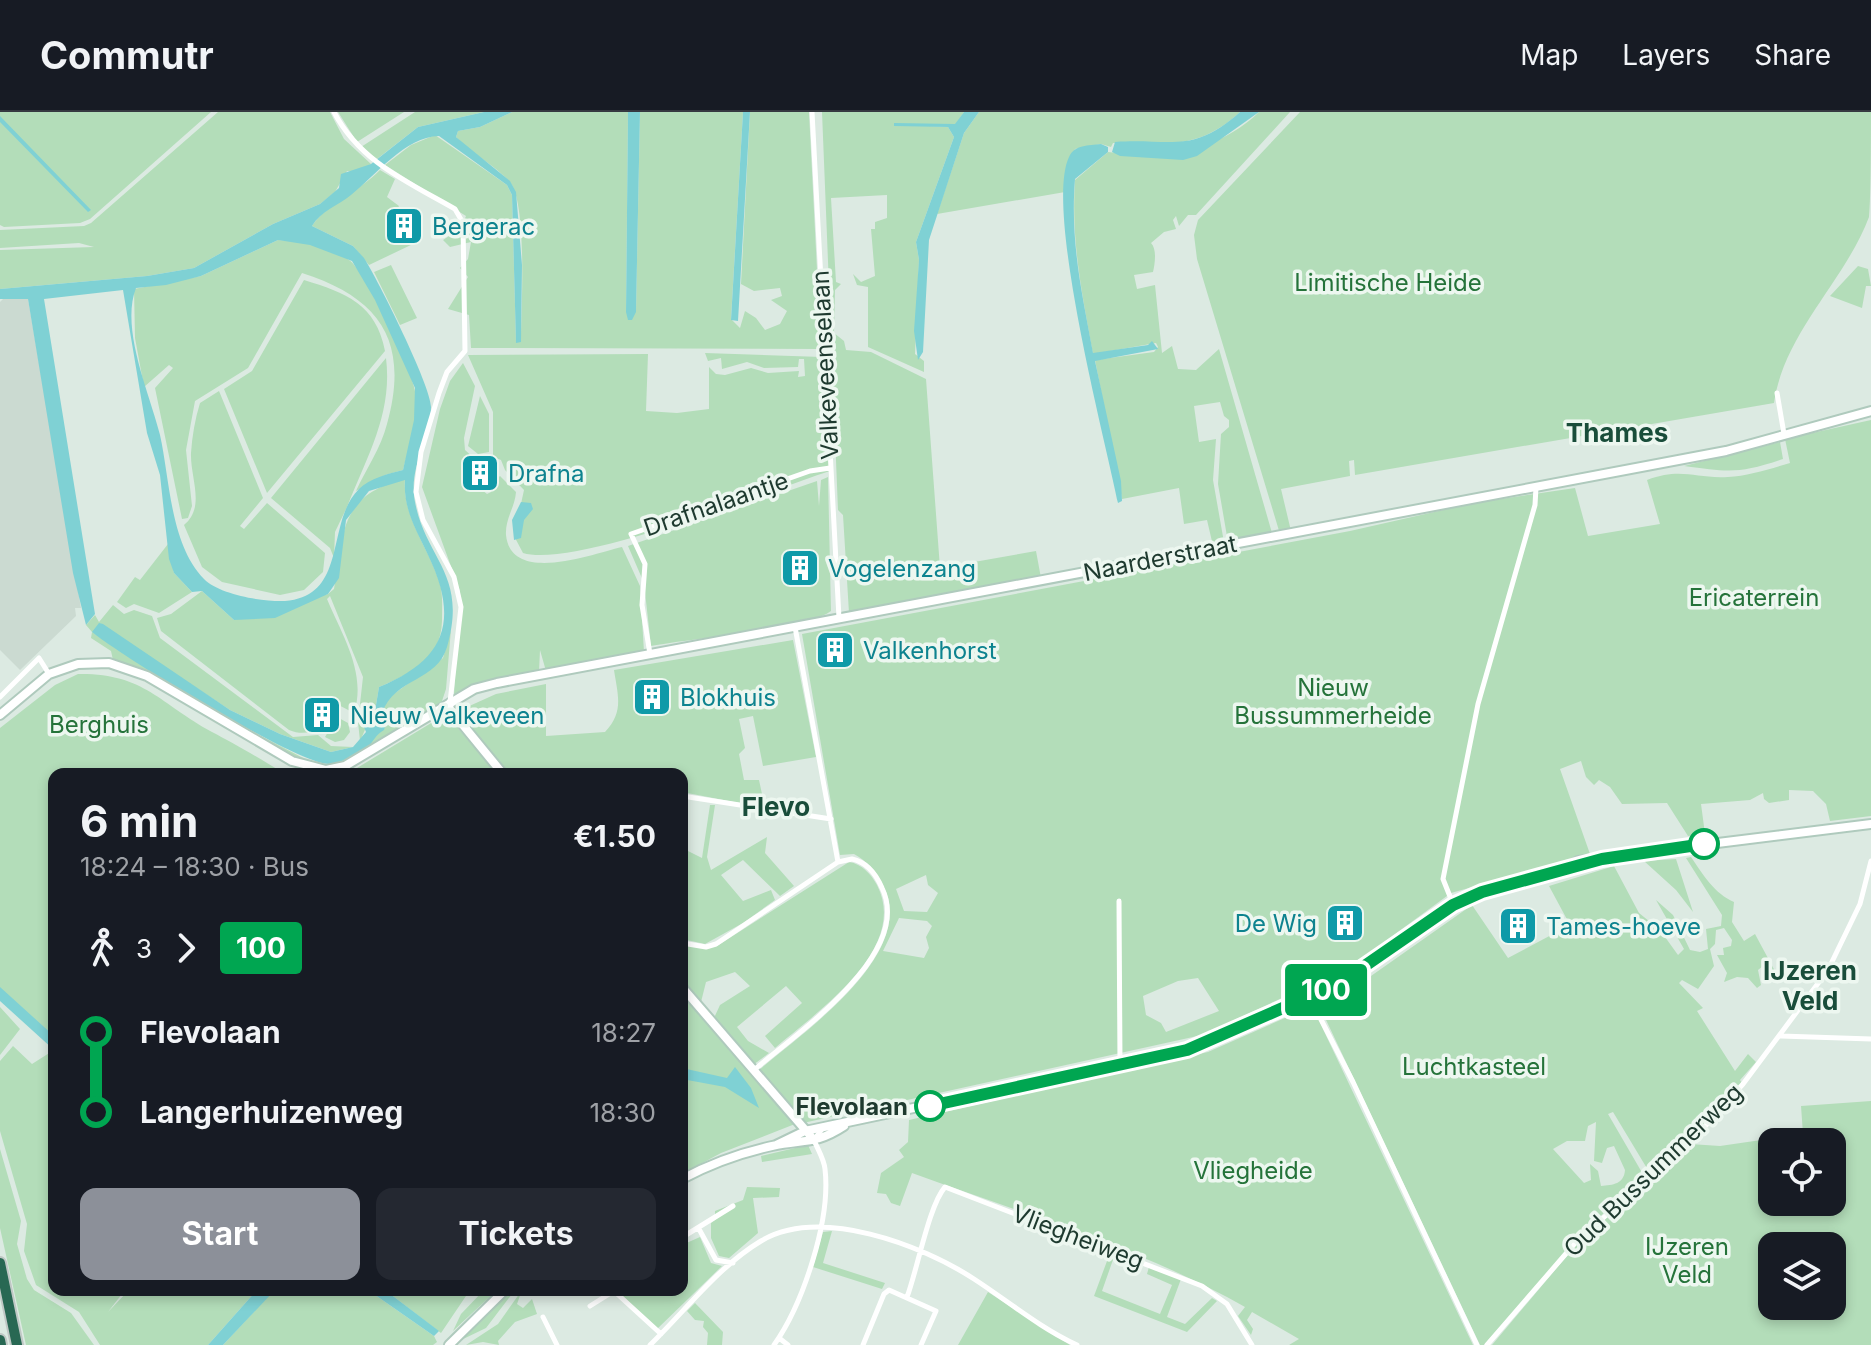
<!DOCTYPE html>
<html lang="en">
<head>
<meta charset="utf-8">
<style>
	:root { --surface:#171b24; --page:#242831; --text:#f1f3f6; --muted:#9ea1a6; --line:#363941; --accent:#8c9099 }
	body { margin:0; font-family:Inter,sans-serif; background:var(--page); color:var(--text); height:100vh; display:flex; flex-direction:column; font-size:30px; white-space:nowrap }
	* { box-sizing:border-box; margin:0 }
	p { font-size:26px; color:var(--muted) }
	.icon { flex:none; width:44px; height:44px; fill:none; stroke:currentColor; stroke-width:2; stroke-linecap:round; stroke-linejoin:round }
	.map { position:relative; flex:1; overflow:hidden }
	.side { position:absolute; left:48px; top:656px; width:640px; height:528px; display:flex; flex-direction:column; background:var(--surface); border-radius:16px; box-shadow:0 4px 12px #0003 }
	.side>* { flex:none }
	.badge { padding:0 16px; border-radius:6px; font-size:28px; line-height:52px }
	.buttons { position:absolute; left:1758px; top:1016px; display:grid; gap:16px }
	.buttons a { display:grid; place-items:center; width:88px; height:88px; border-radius:16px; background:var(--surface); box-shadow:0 4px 12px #0003; font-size:40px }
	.map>.badge { position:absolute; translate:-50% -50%; box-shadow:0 0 0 4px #fff }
	.legs { display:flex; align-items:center; gap:12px; height:88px; padding:0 32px; font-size:26px }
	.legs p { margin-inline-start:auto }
	.headline { display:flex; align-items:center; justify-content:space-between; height:136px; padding:0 32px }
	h1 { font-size:44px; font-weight:700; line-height:60px }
	.cta { display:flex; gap:16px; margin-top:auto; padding:16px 32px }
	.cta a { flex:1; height:92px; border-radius:16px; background:var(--accent); color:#fff; font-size:32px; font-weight:700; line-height:92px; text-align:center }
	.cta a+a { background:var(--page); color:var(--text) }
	ul { padding:0 32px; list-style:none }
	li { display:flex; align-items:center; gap:28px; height:80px; font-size:30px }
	li i { display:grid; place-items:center; width:12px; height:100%; margin:0 10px; background:currentColor }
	li i::after { content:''; width:20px; height:20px; margin:-10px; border:6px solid; border-radius:50%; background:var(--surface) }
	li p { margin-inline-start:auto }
	li:first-child i { background:linear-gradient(#0000 50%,currentColor 0) }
	li:last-child i { background:linear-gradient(currentColor 50%,#0000 0) }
	header { display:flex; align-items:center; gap:48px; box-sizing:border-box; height:112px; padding:0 40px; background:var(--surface); border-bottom:2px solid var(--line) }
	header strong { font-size:38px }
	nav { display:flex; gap:44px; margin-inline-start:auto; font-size:28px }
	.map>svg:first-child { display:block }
</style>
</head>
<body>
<header>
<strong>Commutr</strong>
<nav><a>Map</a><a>Layers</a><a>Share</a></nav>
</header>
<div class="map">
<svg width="1871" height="1233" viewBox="0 0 1871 1233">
	<rect width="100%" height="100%" fill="#dceae2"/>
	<!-- built -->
	<path fill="#cbdad1" d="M3,187H28L81,496H75L76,504L20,558L0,538V190Z"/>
	<!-- green -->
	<path fill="#b3ddb9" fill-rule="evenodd" d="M0,0H211L90,107L80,111L4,115L0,113Z
		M218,0H330L344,27L371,52L358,59H347L335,80L320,92L273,112L194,156L147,164L0,177V138L94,135L79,131L0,136V118L84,114L91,111Z
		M338,0H404L357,30Z
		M415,0H484L418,15L377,47L361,35Z
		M512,0H628L626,200H636L640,0H743L731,207L740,216L745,199L756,206L765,218L780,212L787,199L771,188L782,184L780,176L754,179L741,172L750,0H809L821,237L471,236L469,203L448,197L468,165L460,156L468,147L471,130L450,135L443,128L461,116L466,104L385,53L411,33L435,23L507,73L512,83L516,230H521C521,199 528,88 509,69C493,52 472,42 456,25L458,19L480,15Z
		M822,0H964L956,12H894L948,15L954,25L916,130L919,148L915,242L924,249V260L868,235V175L857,173L853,162L861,170L875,164L871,117H875V110L887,106V83L831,86L836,170L841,172L835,178L834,221L844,229L846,238L871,240L926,267L940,456L1036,439L1041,466L849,501L843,403L838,398Z
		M979,0H1240C1199,38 1166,32 1113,31L1111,35L1101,32L1075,37L1065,60V80L937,102L964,21Z
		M1259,0H1290L1196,103H1188L1179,114L1176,104L1173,108L1176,117L1164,120L1151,131C1157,137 1155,151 1153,160L1134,163L1137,177L1155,173L1162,241L1172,234L1178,257L1196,258L1219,237L1274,428L1229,436L1218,372L1221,322L1229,315V308L1224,304L1220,290L1194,294L1199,330L1216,327L1213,368L1225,436L1214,438L1207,408L1184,412L1179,376L1122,387L1095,248L1154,240L1158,235L1156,231L1093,242C1082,181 1071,130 1075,68L1108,40C1161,47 1218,40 1259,0Z
		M1300,0H1871C1871,23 1871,86 1869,105C1845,169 1784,221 1774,291L1355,363L1354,348L1349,349L1350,364L1281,377L1291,419L1280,422L1197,147L1194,123L1198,108Z
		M380,58L395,67L387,85L399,94L391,107L394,119L389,123L395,121L402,131L413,132L369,153L353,134L312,114C326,92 360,79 380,58Z
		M278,128C300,129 331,135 349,148C366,159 416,264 416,285C417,309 409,335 403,358L385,363L356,379C366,357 381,336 387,312C410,229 380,186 302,161L248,256L195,289L186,338L192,394L188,406L182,407L155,276L173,256L169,253L144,275L135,226L134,177L201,164Z
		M391,153L417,206L400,213L374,160Z
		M1858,154L1868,157L1871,174H1866L1862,196L1830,184Z
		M304,168C346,181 376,192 385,239L267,381L224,277L252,259Z
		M705,241L822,245L826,252L830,359C771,378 574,457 523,441L514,424L524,378L505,358L501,348L493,345V300L468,243L648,242L646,299L677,301L709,297V255L716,262L725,263L751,256L768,261L799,259L798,265L805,264L804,247H799L798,255L764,256L747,250L722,257L721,246L708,249Z
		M386,246C393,302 366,346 347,395L335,420L334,446L330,436L271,386Z
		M463,251L475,274L464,326L465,338L476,348L484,347L498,362L482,378L487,382L491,380V372L500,364L516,380C515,395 505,407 506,423C511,473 592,442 622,435L640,474L644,540L546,559L540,538L539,560L479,572L454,582L460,479L422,375L440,297L450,269Z
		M219,279L263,386L240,414L244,417L267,391L325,441L323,460L304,478L280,483L222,470L202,455L184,413C206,395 190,366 191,341C192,325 195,307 200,291Z
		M480,284L489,302V340L478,342L468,334Z
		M1871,308V704L1830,709L1826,692L1813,679L1789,678V688L1769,691L1764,687L1763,681L1750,688L1701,692L1705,722L1688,724L1667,691L1622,692L1610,675L1599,668L1594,673L1586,665L1581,649L1560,657L1590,742L1451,781L1368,842L1332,863L1202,923L803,1011L758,959C803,920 919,842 883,773C876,759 868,750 854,742L840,743L802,522L1350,419L1474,391L1575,376L1588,424L1660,412L1647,368C1682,355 1695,367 1728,365C1748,364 1770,357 1790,351L1785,327ZM926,763L928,773L938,781L927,800L904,799L896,777ZM899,806L927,809L932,814L926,825L929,836L924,846L883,839ZM1198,866L1219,899L1166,920L1161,911L1146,903L1143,884L1178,869Z
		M1780,330L1783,347C1739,362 1729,360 1684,354Z
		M828,365L831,499C810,516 686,527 651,534L644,471L628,434L817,369L819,394L821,368Z
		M405,367C402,406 430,437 440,472C443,482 442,497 442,509C441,548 412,561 379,575L376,593L360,629L358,610L363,565L330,484L327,487C342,523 367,561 354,601L325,586L321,592L333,600C321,616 309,626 289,618L161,519L157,506L171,502L202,479L234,508L328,482L334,477C344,420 339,383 405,367Z
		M168,432L174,461L192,480L159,501L134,492L126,496L117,490L135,465L140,468Z
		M113,493L124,502L134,498L152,504L160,526L293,625L318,623L331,634L353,635L331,640L280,622L230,598L117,524L92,520L242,614L305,647L284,641L148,561L113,548L111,539L91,526L92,520L86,513L95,503L99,510Z
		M451,517L446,577L441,592L367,636L387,587L443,546Z
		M793,528L816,645L763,654L753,604L739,607L745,636L739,642L744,668H759L765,696L682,680V662H508L456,600L496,582L546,572V624L605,620C624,600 618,584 614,558Z
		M78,562C144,561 159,591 212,620C233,631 261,647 285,662H54V930L0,880V616L55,573Z
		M446,602L497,662H344L357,656Z
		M337,605L348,611L350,620L344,628L335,630L325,625Z
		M710,693H715L707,745L711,758L767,725L765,741L794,774L780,784L743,748L721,763L743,789L771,778L775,788L743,811L705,832L682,827V736L702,746Z
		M1691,745C1704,764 1714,781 1734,790L1732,810L1744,829L1755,822L1777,863L1772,867L1763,854L1758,858L1761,873L1757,876L1748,866L1737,865L1724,870L1727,861L1717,843H1724L1723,836L1731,834L1732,828L1724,816L1716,818L1715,832L1710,837L1714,854L1698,877L1682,868L1679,871L1703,896L1697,899L1735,959L1748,942L1756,950L1740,968L1744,974L1651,1063L1613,1000L1608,1002L1644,1064L1592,1112L1484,1233H1480L1318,891L1361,871L1472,793L1508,846L1570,813L1549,774L1614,754L1639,801L1660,818L1678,843L1684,837L1656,788L1673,803L1690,838L1700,840L1708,837L1706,817L1721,814L1722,803L1686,746ZM1596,1010L1594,1049L1602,1051L1607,1036L1614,1034L1625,1058C1624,1072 1613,1073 1601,1074L1598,1059L1590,1052L1591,1068L1584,1071L1553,1037L1567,1029H1585L1588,1014Z
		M1676,747L1693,800L1676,778L1644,749Z
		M849,750C862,752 871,762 877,773C910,837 817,900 775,936L765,924L802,891L786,874L737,915L748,929L769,941L753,953L714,906L720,893L750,874L735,860L706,870L701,890L682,869V833L717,834Z
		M682,880L795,1012L721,1041L682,1062Z
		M1312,894L1473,1233H1289L1299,1227L1252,1200L1247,1208L1253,1217L1251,1223L1238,1204L1245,1195C1141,1136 1024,1102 912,1061L900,1094L891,1091L886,1082L877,1081L881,1061L904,1045L899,1038L908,1030L909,1008L1208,940Z
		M0,895L20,917L0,943Z
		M13,934L32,952L54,938V1178H125L108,1200L129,1178H257L208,1233H100L79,1200L36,1173L24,1139L27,1112L0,1019V949Z
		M1871,989V1233H1492L1577,1132L1690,1032L1720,1034L1803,1022L1801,994ZM1772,1030H1832V1090H1772ZM1772,1134H1832V1194H1772Z
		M808,1033L812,1042L762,1050L761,1044Z
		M0,1037L21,1109L17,1132L27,1167L34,1178L71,1201L94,1233H26L0,1116Z
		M747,1075L780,1076L779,1085L753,1086L758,1121L729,1146L719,1144L711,1126V1111L727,1099L715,1104V1099L743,1088Z
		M832,1119L823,1151L885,1171L882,1177L813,1155L823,1120Z
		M700,1125L711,1151L722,1154L655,1219L613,1178H682V1133Z
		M1110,1141L1115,1142L1102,1179L1160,1202L1172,1173L1147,1162L1149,1155L1181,1167L1167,1205L1185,1212L1212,1186L1217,1189L1187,1220L1094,1184Z
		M274,1178H368L434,1224L437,1230L433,1233H223Z
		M385,1178H470L441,1221Z
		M484,1178H497L453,1219L461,1202Z
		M515,1178L486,1216L459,1229L513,1178Z
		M522,1178L517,1192L523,1196L532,1187L537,1202L515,1210L498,1229L499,1233L483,1230L466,1233L498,1212Z
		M988,1180L1070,1233H958Z
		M695,1191L723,1220L722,1233H707L708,1221L703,1215L704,1209L695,1208L687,1199Z"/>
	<!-- water -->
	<path fill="#7fd1d4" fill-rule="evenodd" d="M484,0H512L480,15L458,19L456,25L510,69L516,80L522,153L521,230L516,231L512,83L507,73L439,24C405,25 376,63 351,83C337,94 321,99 312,114L353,134L364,146C378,168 431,274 431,295C431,329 408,353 415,390C426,448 468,462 447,535C437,570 395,565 382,601L386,611L384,618C375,623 374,629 368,635C361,641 340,652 329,652C299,653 121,544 92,520L99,511L103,512L230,598L280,622L331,640L353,635L366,620L364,615L376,593L379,575C445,548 460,509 428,443C416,417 403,397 405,368L369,379L346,408L339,466L328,482L275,506L234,508L202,479L192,480L174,461L169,447L160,363L147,321L123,178L44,187L95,502L86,513L73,461L28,187H0V177L147,164L194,156L273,112L320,92L339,76L341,62L371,52L418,15ZM278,128L310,133L352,149L375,188L415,276L414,308L403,358C388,362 370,366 359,377C325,410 349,484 285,489C264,490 220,483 204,467C170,432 170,368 160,323C150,282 120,217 136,176L166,173L201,164Z
		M628,0H640L636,200L632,208H628L626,200Z
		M743,0H750L738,209L731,208Z
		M964,0H979L964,21L929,128L923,240L918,248L914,219L919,148L916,130L954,25L948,15L894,14V11L955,12Z
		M1240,0H1259L1197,44L1183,48L1120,44L1112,40L1115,30C1171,26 1192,43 1240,0Z
		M0,4L91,98L88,100L0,10Z
		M1101,32L1108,35V40L1075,67C1070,130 1082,181 1093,241L1148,233L1152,229L1158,237L1095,249L1121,369L1122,389L1118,391C1106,330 1044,97 1069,45C1075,32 1088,34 1101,32Z
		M521,390L531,391L533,397L524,408L521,426L514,428L512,408Z
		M0,875L54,924V938L0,889Z
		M735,955L751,976L759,996L725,975L682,967V956L727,966Z
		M257,1178H275L223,1233H208Z
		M368,1178H385L439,1219L434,1224Z"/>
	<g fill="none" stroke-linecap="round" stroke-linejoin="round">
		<defs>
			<path id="secondary" d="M450,591L449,596L503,662
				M0,603L49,562L78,552L109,551L147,564L292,649L326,658L345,654L474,577L497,571L1726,339L1871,299
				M1564,757L1578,749L1637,741L1871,712
				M682,875L814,1028
				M776,1033L805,1019L1187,938L1340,871L1453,793L1516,769L1578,756L1589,750
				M682,1067C710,1052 740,1041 772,1034C804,1027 815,1033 844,1014
				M449,1233L505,1178"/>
			<path id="highway" d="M0,1151L17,1233
				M0,1228L1,1233"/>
		</defs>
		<!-- secondary casing -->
		<use href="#secondary" stroke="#afcabd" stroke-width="12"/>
		<!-- highway casing -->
		<use href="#highway" stroke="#c0c8c5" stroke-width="14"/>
		<!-- street -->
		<path stroke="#fff" stroke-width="5" d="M334,0C360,50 408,70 455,97L463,111L465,239L447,260L439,281L421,340L416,380L423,408L454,465L461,495L450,590
			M812,0L839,506
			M1777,281L1784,322
			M650,542L642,493L645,452L631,422L810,359L830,356
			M0,585L39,546L49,562
			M682,684L831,707
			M1119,789L1120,952
			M1453,792L1443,767L1478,592L1535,393L1536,375
			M682,831L706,835L716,832L838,750L795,515
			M1310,886L1353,970L1477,1233
			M1781,924L1871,927
			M754,958C797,921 914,842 882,776C876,762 866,750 852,747L838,750
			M699,1117L716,1148L733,1151
			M686,1123L733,1094
			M907,1185C917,1159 929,1093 945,1075L1202,1174L1227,1192L1252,1233
			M590,1194L614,1179L661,1222
			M543,1205L557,1233
			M779,1226L788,1233
			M650,1233C685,1199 719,1154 761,1129C820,1094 922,1133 974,1167C1008,1189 1040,1216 1077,1233
			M774,1233C803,1192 831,1108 825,1057C824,1047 818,1038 814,1028L822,1017
			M863,1233L884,1182L889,1178L936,1199L921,1233
			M1487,1233L1576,1130L1699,1021L1743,972L1828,858L1860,792L1871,749"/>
		<!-- secondary -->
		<use href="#secondary" stroke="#fff" stroke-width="8"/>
		<!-- highway -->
		<use href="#highway" stroke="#286853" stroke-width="10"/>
	</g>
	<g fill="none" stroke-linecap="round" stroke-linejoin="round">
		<defs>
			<path id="line-1" d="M930,994L1187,938L1340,871L1453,793L1482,780L1602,747L1704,732"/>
		</defs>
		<!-- line-1 casing -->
		<use href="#line-1" stroke="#fff" stroke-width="18"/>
		<!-- line-1 -->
		<use href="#line-1" stroke="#00a651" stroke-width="12"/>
	</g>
	<!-- icons -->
	<defs>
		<symbol id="building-square" viewBox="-11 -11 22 22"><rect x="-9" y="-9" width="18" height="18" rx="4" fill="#0f9aa8" stroke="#edf7f0"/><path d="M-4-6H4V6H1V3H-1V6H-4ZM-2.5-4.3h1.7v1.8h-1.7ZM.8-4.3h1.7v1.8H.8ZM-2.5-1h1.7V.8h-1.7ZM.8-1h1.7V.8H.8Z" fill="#fff"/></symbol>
	</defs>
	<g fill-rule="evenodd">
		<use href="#building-square" x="382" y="92" width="44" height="44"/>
		<use href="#building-square" x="458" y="339" width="44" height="44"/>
		<use href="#building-square" x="778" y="434" width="44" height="44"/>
		<use href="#building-square" x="813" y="516" width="44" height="44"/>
		<use href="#building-square" x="630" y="563" width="44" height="44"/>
		<use href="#building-square" x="300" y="581" width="44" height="44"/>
		<use href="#building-square" x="1323" y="789" width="44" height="44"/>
		<use href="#building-square" x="1496" y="792" width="44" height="44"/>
	</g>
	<!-- markers -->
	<g fill="#fff" stroke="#00a651" stroke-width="4">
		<circle cx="1704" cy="732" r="14"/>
		<circle cx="930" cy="994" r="14"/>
	</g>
	<g text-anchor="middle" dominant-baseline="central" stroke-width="7" stroke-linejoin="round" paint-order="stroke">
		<!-- culture labels -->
		<g font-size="24" fill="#0d838f" stroke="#edf7f0" text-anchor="start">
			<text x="432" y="114">Bergerac</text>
			<text x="508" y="361">Drafna</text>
			<text x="828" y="456">Vogelenzang</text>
			<text x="863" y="538">Valkenhorst</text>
			<text x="680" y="585">Blokhuis</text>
			<text x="350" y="603">Nieuw Valkeveen</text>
			<text x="1317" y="811" text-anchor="end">De Wig</text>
			<text x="1546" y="814">Tames-hoeve</text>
		</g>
		<!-- park labels -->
		<g font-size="24" fill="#25733a" stroke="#edf7f0">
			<text x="1388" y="170">Limitische Heide</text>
			<text x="1754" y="485">Ericaterrein</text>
			<text x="1333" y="575">Nieuw<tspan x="1333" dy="28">Bussummerheide</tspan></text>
			<text x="99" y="612">Berghuis</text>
			<text x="1474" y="954">Luchtkasteel</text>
			<text x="1253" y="1058">Vliegheide</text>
			<text x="1687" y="1134">IJzeren<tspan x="1687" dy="28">Veld</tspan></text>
		</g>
		<!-- street labels -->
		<g font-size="24" fill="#1e3a2f" stroke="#edf7f0">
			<text transform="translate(825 253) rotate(-93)">Valkeveenselaan</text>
			<text transform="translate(716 392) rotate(-19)">Drafnalaantje</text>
			<text transform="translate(1160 446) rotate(-11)">Naarderstraat</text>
			<text transform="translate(1653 1058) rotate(-44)">Oud Bussummerweg</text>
			<text transform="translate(1078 1125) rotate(21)">Vliegheiweg</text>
		</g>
		<!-- stop labels -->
		<g font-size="24" font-weight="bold" fill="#1e3a2f" stroke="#edf7f0" text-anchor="end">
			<text x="908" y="994">Flevolaan</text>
		</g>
		<!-- neighbourhood labels -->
		<g font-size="26" font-weight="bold" fill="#194d3a" stroke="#edf7f0">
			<text x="1617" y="320">Thames</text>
			<text x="776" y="694">Flevo</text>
			<text x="1810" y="858">IJzeren<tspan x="1810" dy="30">Veld</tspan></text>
		</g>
	</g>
</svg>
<div class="buttons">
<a><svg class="icon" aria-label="locate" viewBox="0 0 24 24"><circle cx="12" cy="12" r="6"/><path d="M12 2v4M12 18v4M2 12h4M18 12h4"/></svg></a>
<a><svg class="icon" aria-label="layers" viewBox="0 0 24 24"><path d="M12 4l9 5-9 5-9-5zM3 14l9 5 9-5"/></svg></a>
</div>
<b class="badge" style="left:1326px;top:878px;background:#00a651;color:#fff">100</b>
<section class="side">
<div class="headline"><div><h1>6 min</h1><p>18:24 – 18:30 · Bus</p></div><b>€1.50</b></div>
<div class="legs"><svg class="icon" aria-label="walk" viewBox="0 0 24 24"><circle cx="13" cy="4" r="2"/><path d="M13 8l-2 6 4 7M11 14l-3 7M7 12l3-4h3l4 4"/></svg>3<svg class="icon" aria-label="forward" viewBox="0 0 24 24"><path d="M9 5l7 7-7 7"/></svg><b class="badge" style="background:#00a651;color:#fff">100</b></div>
<ul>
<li><i style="color:#00a651"></i><b>Flevolaan</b><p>18:27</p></li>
<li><i style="color:#00a651"></i><b>Langerhuizenweg</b><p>18:30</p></li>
</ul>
<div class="cta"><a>Start</a><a>Tickets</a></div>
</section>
</div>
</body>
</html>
